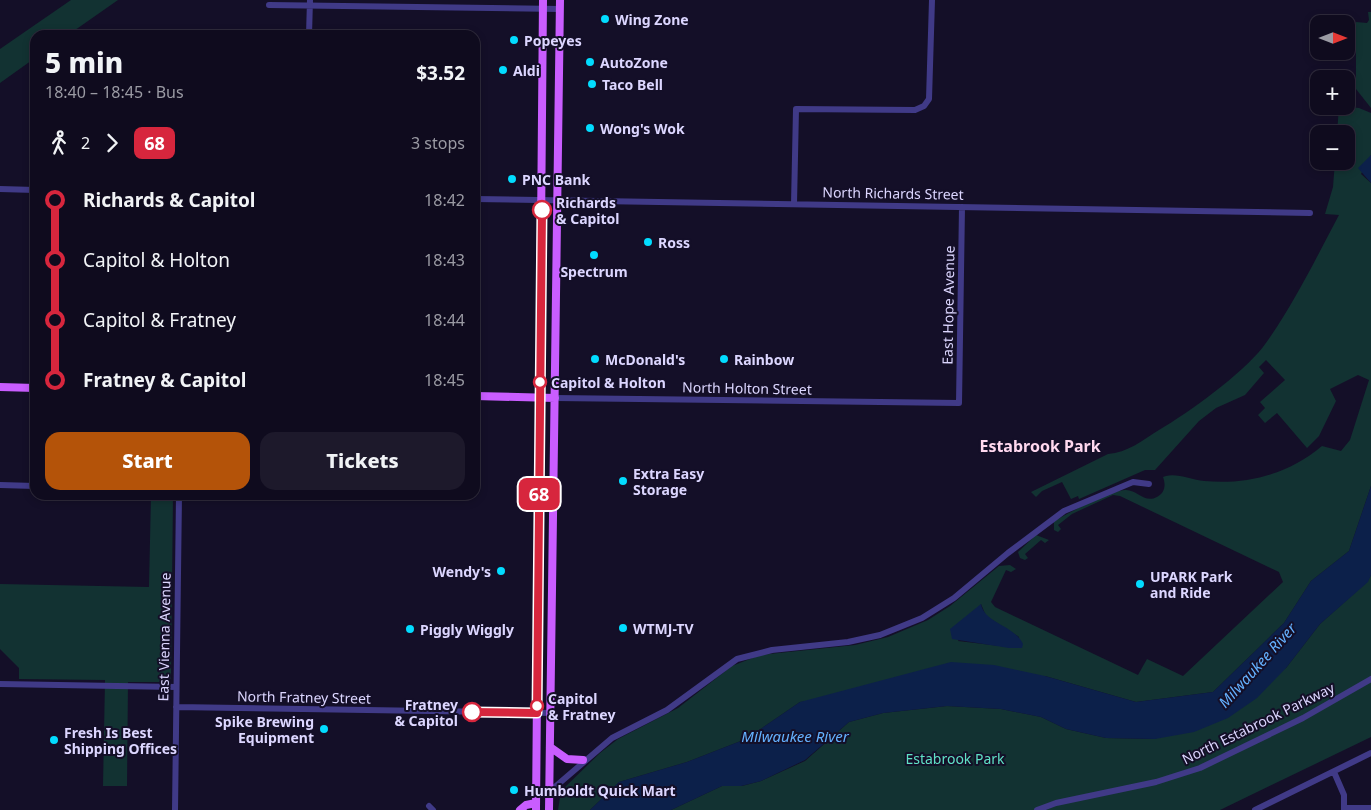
<!DOCTYPE html>
<html lang="en">
<head>
<meta charset="utf-8">
<style>
	:root { --surface:#0f0b1e; --page:#1d192b; --text:#f1f3f6; --muted:#9b9ba4; --line:#2f2b3c; --accent:#b45309 }
	body { margin:0; font-family:"Noto Sans",sans-serif; background:var(--page); color:var(--text); height:100vh; display:flex; flex-direction:column; font-size:19px; white-space:nowrap }
	* { box-sizing:border-box; margin:0 }
	p { font-size:16px; color:var(--muted) }
	.icon { flex:none; width:28px; height:28px; fill:none; stroke:currentColor; stroke-width:2; stroke-linecap:round; stroke-linejoin:round }
	.map { position:relative; flex:1; overflow:hidden }
	.drawer { position:absolute; left:30px; top:30px; width:450px; height:470px; display:flex; flex-direction:column; background:var(--surface); border-radius:15px; box-shadow:0 2px 8px #0003,0 0 0 1px var(--line) }
	.drawer>* { flex:none }
	.badge { padding:0 10px; border-radius:8px; font-size:18px; line-height:32px }
	.needle { width:32px; rotate:90deg }
	.controls { position:absolute; left:1310px; top:15px; display:grid; gap:10px }
	.controls a { display:grid; place-items:center; width:45px; height:45px; border-radius:10px; background:var(--surface); box-shadow:0 2px 8px #0003,0 0 0 1px var(--line); font-size:25px }
	.map>.badge { position:absolute; translate:-50% -50%; box-shadow:0 0 0 2px #fff }
	.legs { display:flex; align-items:center; gap:8px; height:55px; padding:0 15px; font-size:16px }
	.legs p { margin-inline-start:auto }
	.headline { display:flex; align-items:center; justify-content:space-between; height:85px; padding:0 15px }
	h1 { font-size:28px; font-weight:800; line-height:38px }
	.primary-button { display:flex; gap:10px; margin-top:auto; padding:10px 15px }
	.primary-button a { flex:1; height:58px; border-radius:15px; background:var(--accent); color:#fff; font-size:20px; font-weight:800; line-height:58px; text-align:center }
	.primary-button a+a { background:var(--page); color:var(--text) }
	ul { padding:0 15px; list-style:none }
	li { display:flex; align-items:center; gap:18px; height:60px; font-size:19px }
	li i { display:grid; place-items:center; width:8px; height:100%; margin:0 6px; background:currentColor }
	li i::after { content:''; width:12px; height:12px; margin:-6px; border:4px solid; border-radius:50%; background:var(--surface) }
	li p { margin-inline-start:auto }
	li:first-child i { background:linear-gradient(#0000 50%,currentColor 0) }
	li:last-child i { background:linear-gradient(currentColor 50%,#0000 0) }
	.map>svg:first-child { display:block }
</style>
</head>
<body>
<div class="map">
<svg width="1371" height="810" viewBox="0 0 1371 810">
	<rect width="100%" height="100%" fill="#140f28"/>
	<!-- green -->
	<path fill="#123232" fill-rule="evenodd" d="M71,0H118L68,35H35V58L0,83V49Z
		M1368,12H1371V108L1356,89V22L1367,23L1369,20Z
		M1339,106L1359,108L1371,113V155L1361,174L1371,183V486L1349,551L1311,581L1284,623L1213,692L1136,702L1045,676L800,702L746,739L687,762L619,782L590,810H558L561,791L600,753L618,739L678,708L732,666L760,655L855,645L888,637L928,620L950,606L999,566L1010,565L1016,569L1011,572L1006,570L991,602L995,607L1138,675L1147,659L1183,676L1283,582L1279,572L1120,496L1113,495L1072,514L1058,525L1061,529L1058,532L1054,530V521C1069,513 1108,491 1125,490C1137,489 1144,504 1157,497C1165,493 1166,485 1163,477L1166,476C1177,473 1192,480 1204,481C1247,485 1289,474 1322,446L1341,451L1350,440L1369,380L1358,375L1330,389L1336,401L1319,436L1307,448L1277,413L1265,423L1258,415L1265,408L1260,402L1285,380L1266,360L1259,367L1264,373L1245,395L1216,408L1199,421L1155,470H1145L1079,499L1078,496L1071,499L1062,482L1042,491L1036,497L1031,492L1108,454C1127,453 1143,440 1159,430C1188,413 1242,374 1263,347C1293,306 1315,260 1339,215L1325,214L1333,187L1335,161H1346V134H1337ZM981,604L986,616L1019,637L1017,648L958,641Z
		M151,495L173,497L171,678L168,682H128L127,786H103L105,680L19,679V668L0,649V584L149,587Z
		M1036,535L1049,540L1045,543L1041,540L1025,554L1028,558L1025,560L1020,558L1018,552Z
		M1371,575V737L1220,810H671L722,786H742L761,781L805,761L849,722L883,713L947,706L1001,709L1041,717L1066,729L1106,738L1155,739L1286,668L1320,624L1367,582Z"/>
	<!-- water -->
	<path fill="#0c204a" d="M1371,155V183L1358,168Z
		M1371,486V575L1368,582L1320,624L1286,668L1257,698L1228,718L1194,732L1155,739L1106,738L1066,729L1041,717L1001,709L947,706L883,713L849,722L805,760L761,781L741,786H722L671,810H590L619,782L687,762L746,739L800,702L951,662L994,665L1045,676L1136,702L1213,692L1284,623L1311,581L1349,551Z
		M981,604C984,623 1014,625 1023,644L1022,648H1009L952,639L950,629Z"/>
	<g fill="none" stroke-linecap="round" stroke-linejoin="round">
		<!-- minor -->
		<path stroke="#403a87" stroke-width="6" d="M269,5L560,9
			M309,35L310,0
			M0,189L35,190
			M475,199L1310,213
			M794,204L796,109L915,110L924,106L929,99L932,0
			M555,398L959,403L962,207
			M0,485L35,486
			M0,684L176,687
			M176,707L551,713
			M1334,772L1344,795V810
			M549,792L612,738L667,710L737,659L772,650L848,642L880,635L922,618L954,598L1008,553L1064,511L1133,482L1149,484
			M429,806L433,810
			M1344,808H1371
			M175,810L179,495
			M1037,810L1056,803L1156,782L1200,768L1303,718L1371,679
			M1255,810L1371,753"/>
		<!-- major -->
		<path stroke="#c95dff" stroke-width="8" d="M0,387L35,388
			M475,396L555,398
			M550,747L567,759L583,760
			M520,810L526,805L536,803
			M536,810L543,0
			M549,810L560,0"/>
	</g>
	<g fill="none" stroke-linecap="round" stroke-linejoin="round">
		<defs>
			<path id="line-1" d="M472,712L537,713L542,210"/>
		</defs>
		<!-- line-1 casing -->
		<use href="#line-1" stroke="#fff" stroke-width="11"/>
		<!-- line-1 -->
		<use href="#line-1" stroke="#d7263d" stroke-width="8"/>
	</g>
	<!-- markers -->
	<g fill="#02dcff" stroke="#140f28" stroke-width="2">
		<circle cx="605" cy="19" r="5"/>
		<circle cx="514" cy="40" r="5"/>
		<circle cx="590" cy="62" r="5"/>
		<circle cx="503" cy="70" r="5"/>
		<circle cx="592" cy="84" r="5"/>
		<circle cx="590" cy="128" r="5"/>
		<circle cx="512" cy="179" r="5"/>
		<circle cx="648" cy="242" r="5"/>
		<circle cx="594" cy="255" r="5"/>
		<circle cx="595" cy="359" r="5"/>
		<circle cx="724" cy="359" r="5"/>
		<circle cx="623" cy="481" r="5"/>
		<circle cx="501" cy="571" r="5"/>
		<circle cx="1140" cy="584" r="5"/>
		<circle cx="623" cy="628" r="5"/>
		<circle cx="410" cy="629" r="5"/>
		<circle cx="324" cy="729" r="5"/>
		<circle cx="54" cy="740" r="5"/>
		<circle cx="514" cy="790" r="5"/>
	</g>
	<g fill="#fff" stroke="#d7263d" stroke-width="2.5">
		<circle cx="542" cy="210" r="9"/>
		<circle cx="540" cy="382" r="6"/>
		<circle cx="537" cy="706" r="6"/>
		<circle cx="472" cy="712" r="9"/>
	</g>
	<g text-anchor="middle" dominant-baseline="central" stroke-width="4" stroke-linejoin="round" paint-order="stroke">
		<!-- poi labels -->
		<g font-size="14" font-weight="bold" fill="#dcd6ff" stroke="#140f28" text-anchor="start">
			<text x="615" y="19">Wing Zone</text>
			<text x="524" y="40">Popeyes</text>
			<text x="600" y="62">AutoZone</text>
			<text x="513" y="70">Aldi</text>
			<text x="602" y="84">Taco Bell</text>
			<text x="600" y="128">Wong's Wok</text>
			<text x="522" y="179">PNC Bank</text>
			<text x="658" y="242">Ross</text>
			<text x="594" y="271" text-anchor="middle">Spectrum</text>
			<text x="605" y="359">McDonald's</text>
			<text x="734" y="359">Rainbow</text>
			<text x="633" y="473">Extra Easy<tspan x="633" dy="16">Storage</tspan></text>
			<text x="491" y="571" text-anchor="end">Wendy's</text>
			<text x="1150" y="576">UPARK Park<tspan x="1150" dy="16">and Ride</tspan></text>
			<text x="633" y="628">WTMJ-TV</text>
			<text x="420" y="629">Piggly Wiggly</text>
			<text x="314" y="721" text-anchor="end">Spike Brewing<tspan x="314" dy="16">Equipment</tspan></text>
			<text x="64" y="732">Fresh Is Best<tspan x="64" dy="16">Shipping Offices</tspan></text>
			<text x="524" y="790">Humboldt Quick Mart</text>
		</g>
		<!-- street labels -->
		<g font-size="14" fill="#dcd6ff" stroke="#140f28">
			<text transform="translate(893 193) rotate(1)">North Richards Street</text>
			<text transform="translate(948 305) rotate(-89)">East Hope Avenue</text>
			<text transform="translate(747 388) rotate(1)">North Holton Street</text>
			<text transform="translate(164 637) rotate(-89)">East Vienna Avenue</text>
			<text transform="translate(304 697) rotate(1)">North Fratney Street</text>
			<text transform="translate(1258 723) rotate(-26)">North Estabrook Parkway</text>
		</g>
		<!-- stop labels -->
		<g font-size="14" font-weight="bold" fill="#dcd6ff" stroke="#140f28" text-anchor="start">
			<text x="556" y="202">Richards<tspan x="556" dy="16">&amp; Capitol</tspan></text>
			<text x="551" y="382">Capitol &amp; Holton</text>
			<text x="548" y="698">Capitol<tspan x="548" dy="16">&amp; Fratney</tspan></text>
			<text x="458" y="704" text-anchor="end">Fratney<tspan x="458" dy="16">&amp; Capitol</tspan></text>
		</g>
		<!-- park labels -->
		<g font-size="14" fill="#60e1c6" stroke="#140f28">
			<text x="955" y="758">Estabrook Park</text>
		</g>
		<!-- water labels -->
		<g font-size="15" font-style="italic" fill="#64b1ff" stroke="#140f28">
			<text transform="translate(1257 665) rotate(-48)">Milwaukee River</text>
			<text x="795" y="736">Milwaukee River</text>
		</g>
		<!-- quarter labels -->
		<g font-size="16" font-weight="bold" fill="#ffd8ef" stroke="#140f28">
			<text x="1040" y="446">Estabrook Park</text>
		</g>
	</g>
</svg>
<div class="controls">
<a><svg class="needle" viewBox="-14 -14 28 28"><path d="M0-13l5 13h-10z" fill="#e53935"/><path d="M0 13l5-13h-10z" fill="#9b9ba4"/></svg></a>
<a>+</a>
<a>−</a>
</div>
<b class="badge" style="left:539px;top:494px;background:#d7263d;color:#fff">68</b>
<section class="drawer">
<div class="headline"><div><h1>5 min</h1><p>18:40 – 18:45 · Bus</p></div><b>$3.52</b></div>
<div class="legs"><svg class="icon" aria-label="walk" viewBox="0 0 24 24"><circle cx="13" cy="4" r="2"/><path d="M13 8l-2 6 4 7M11 14l-3 7M7 12l3-4h3l4 4"/></svg>2<svg class="icon" aria-label="forward" viewBox="0 0 24 24"><path d="M9 5l7 7-7 7"/></svg><b class="badge" style="background:#d7263d;color:#fff">68</b><p>3 stops</p></div>
<ul>
<li><i style="color:#d7263d"></i><b>Richards &amp; Capitol</b><p>18:42</p></li>
<li><i style="color:#d7263d"></i><span>Capitol &amp; Holton</span><p>18:43</p></li>
<li><i style="color:#d7263d"></i><span>Capitol &amp; Fratney</span><p>18:44</p></li>
<li><i style="color:#d7263d"></i><b>Fratney &amp; Capitol</b><p>18:45</p></li>
</ul>
<div class="primary-button"><a>Start</a><a>Tickets</a></div>
</section>
</div>
</body>
</html>
